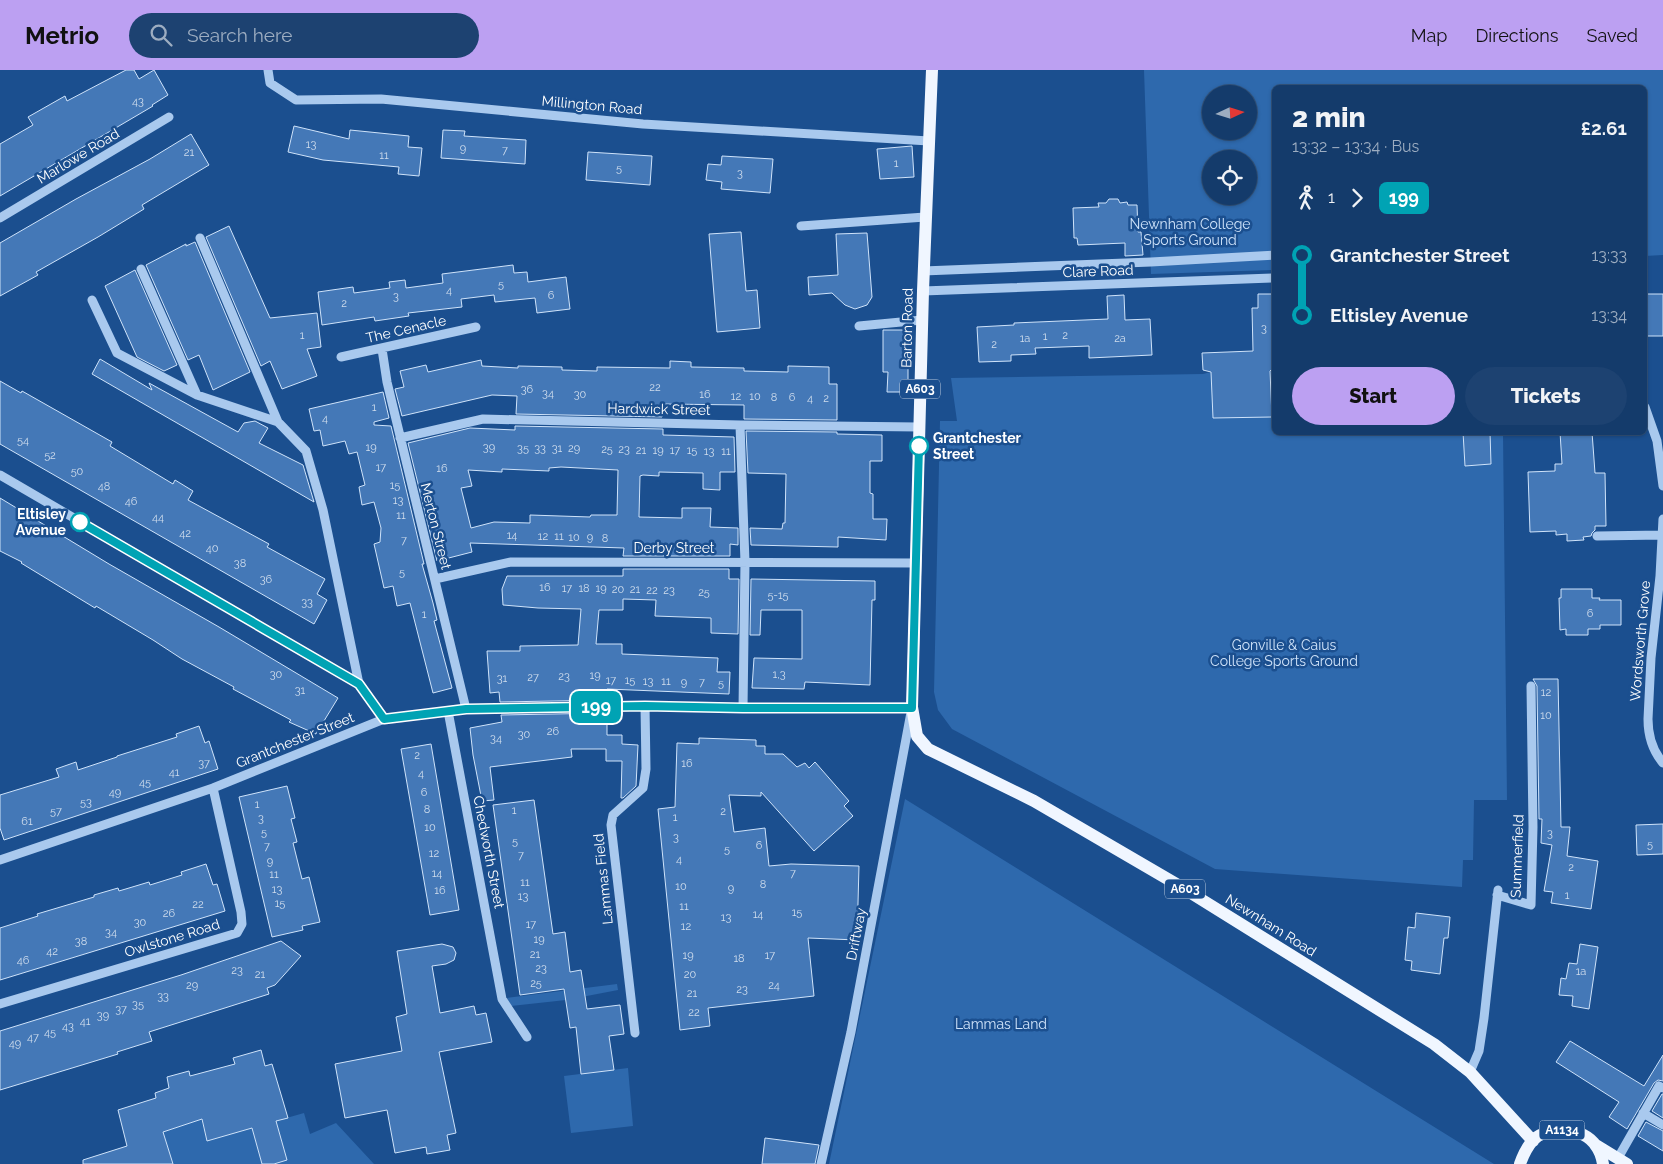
<!DOCTYPE html>
<html lang="en">
<head>
<meta charset="utf-8">
<style>
	:root { --surface:#143b6b; --page:#1d4271; --text:#f1f3f6; --muted:#9dadc1; --line:#33557e; --accent:#bca0f2 }
	body { margin:0; font-family:Raleway,sans-serif; background:var(--page); color:var(--text); height:100vh; display:flex; flex-direction:column; font-size:19px; white-space:nowrap }
	* { box-sizing:border-box; margin:0 }
	p { font-size:16px; color:var(--muted) }
	.icon { flex:none; width:28px; height:28px; fill:none; stroke:currentColor; stroke-width:2; stroke-linecap:round; stroke-linejoin:round }
	.map { position:relative; flex:1; overflow:hidden }
	.sheet { position:absolute; left:1272px; top:15px; width:375px; height:350px; display:flex; flex-direction:column; background:var(--surface); border-radius:8px; box-shadow:0 1px 4px #0004,0 0 0 1px var(--line) }
	.sheet>* { flex:none }
	.badge { padding:0 10px; border-radius:8px; font-size:18px; line-height:32px }
	.needle { width:32px; rotate:86deg }
	.buttons { position:absolute; left:1202px; top:15px; display:grid; gap:10px }
	.buttons a { display:grid; place-items:center; width:55px; height:55px; border-radius:50%; background:var(--surface); box-shadow:0 1px 4px #0004,0 0 0 1px var(--line); font-size:25px }
	.map>.badge { position:absolute; translate:-50% -50%; box-shadow:0 0 0 2px #fff }
	.legs { display:flex; align-items:center; gap:8px; height:55px; padding:0 20px; font-size:16px }
	.legs p { margin-inline-start:auto }
	.summary { display:flex; align-items:center; justify-content:space-between; height:85px; padding:0 20px }
	h1 { font-size:28px; font-weight:800; line-height:38px }
	.primary-button { display:flex; gap:10px; margin-top:auto; padding:10px 20px }
	.primary-button a { flex:1; height:58px; border-radius:30px; background:var(--accent); color:#111; font-size:20px; font-weight:800; line-height:58px; text-align:center }
	.primary-button a+a { background:var(--page); color:var(--text) }
	ul { padding:0 20px; list-style:none }
	li { display:flex; align-items:center; gap:18px; height:60px; font-size:19px }
	li i { display:grid; place-items:center; width:8px; height:100%; margin:0 6px; background:currentColor }
	li i::after { content:''; width:12px; height:12px; margin:-6px; border:4px solid; border-radius:50%; background:var(--surface) }
	li p { margin-inline-start:auto }
	li:first-child i { background:linear-gradient(#0000 50%,currentColor 0) }
	li:last-child i { background:linear-gradient(currentColor 50%,#0000 0) }
	header { display:flex; align-items:center; gap:30px; box-sizing:border-box; height:70px; padding:0 25px; background:var(--accent); color:#111 }
	header strong { font-size:24px }
	nav { display:flex; gap:28px; margin-inline-start:auto; font-size:18px }
	.search { width:350px; height:45px; background:var(--page); display:flex; align-items:center; gap:12px; box-sizing:border-box; padding:0 18px; border-radius:28px; color:var(--muted); font-size:19px }
	.map>svg:first-child { display:block }
</style>
</head>
<body>
<header>
<strong>Metrio</strong>
<div class="search"><svg class="icon" aria-label="search" viewBox="0 0 24 24"><circle cx="10" cy="10" r="6"/><path d="M15 15l6 6"/></svg>Search here</div>
<nav><a>Map</a><a>Directions</a><a>Saved</a></nav>
</header>
<div class="map">
<svg width="1663" height="1094" viewBox="0 0 1663 1094">
	<rect width="100%" height="100%" fill="#1b4f8f"/>
	<!-- green -->
	<path fill="#2e69ad" fill-rule="evenodd" d="M1144,0H1663V185L1645,186V18H1275V200L1151,204ZM1211,24H1249V61H1211ZM1211,89H1249V126H1211Z
		M1270,301L1275,302V362L1503,363L1507,730H1474L1473,790H1463L1462,817L1215,799L952,659L938,640L934,622L940,351H957L951,308L1203,304L1211,302Z
		M905,729L1494,1094H829Z
		M617,914L618,920L566,930L511,936L507,928Z
		M628,998L633,1056L571,1063L564,1006Z
		M197,1033L207,1071L252,1058L262,1094H173L162,1060L171,1056L172,1059L181,1056L176,1039Z
		M304,1043L310,1064L336,1053L374,1094H274L287,1090L276,1051Z"/>
	<!-- building -->
	<path fill="#4478b7" stroke="#cfe3fa" fill-rule="evenodd" d="M126,0H134L139,9L154,0L168,25L152,35L153,36L0,126V74L33,55L28,47L65,26L67,31Z
		M294,56L349,69L350,60L409,66L408,77L422,78L419,106L398,104L399,97L323,90L288,82Z
		M443,60L465,61L464,66L526,70L525,94L441,88Z
		M191,64L209,95L142,135L144,139L98,167L36,202L38,205L0,226V173L76,129L150,89Z
		M912,76L914,107L880,109L877,79Z
		M588,82L652,86L650,115L586,110Z
		M722,86L773,89L770,123L721,119L722,112L706,110L708,94L721,95Z
		M1109,129H1118L1120,133L1127,132L1128,135H1137L1138,162H1141L1143,185L1125,186V173L1078,175L1077,168H1074L1073,138L1099,137L1098,133H1106Z
		M229,156L270,248L317,243L321,277L307,279L317,306L282,319L270,291L261,296L206,167Z
		M741,162L746,221L757,220L760,258L717,262L709,164Z
		M867,163L872,227L867,235L855,239L845,235L832,223L809,225L808,207L838,205L836,164Z
		M195,172L250,302L213,320L199,285L188,290L146,195L186,174V176Z
		M513,195L514,203L527,202L528,212L566,207L570,239L537,243L535,228L495,232L494,225L461,229L462,237L408,243L409,246L375,251L374,247L322,255L318,222L353,217L354,223L390,218L389,212L405,210L406,218L443,213L442,204Z
		M135,200L177,295L164,301L137,287L105,216Z
		M1258,224H1275V278H1273V298L1270,301L1272,347L1213,348L1211,302L1203,300L1202,283L1253,281L1252,238H1258Z
		M1645,224H1663V266H1645Z
		M1124,225L1125,250L1150,249L1152,285L1089,288V276L1035,278L1036,284L1011,285V291L979,292L977,257L1014,255V253L1108,249L1107,226Z
		M883,260H908V322H887L888,302H883Z
		M100,289L152,320L149,313L238,362L244,353L255,351L268,358L259,373L303,395L314,432L92,304Z
		M481,290L482,296L518,298V296L562,297V300L597,301V297L670,298V291L691,292V297L744,298V301L788,302V296L829,297V314H837V350L744,349V335L662,334V347L516,344L517,326L492,325L402,346L395,319L404,317L400,301L426,295L428,302Z
		M0,311L21,323L22,321L112,372L110,376L173,414L175,410L193,421L188,430L269,474L267,477L325,509L317,524L327,530L314,554L0,374Z
		M383,322L389,348L374,352V355L391,356L424,494H422L433,533L437,550L434,551L452,618L433,623L410,533L397,536L393,516L384,518L374,474L380,472L381,458L374,432L362,435L359,417L365,415L357,382L349,384L345,371L323,376L320,360L314,361L309,339Z
		M515,356L663,359V365L734,367L735,402H720V420L703,419V403L659,402V406L643,405L640,406L639,447L682,448V438H711L710,457L738,458V475L730,474V486H623L624,478L470,473L472,482L437,491L408,373L470,358L515,360ZM561,397L618,400L617,445H591L590,447L530,445V453L494,452L471,458L461,418L472,416L468,400L502,402V399L549,401V398Z
		M746,361L837,362V364L882,365V391H870V423L873,424V449H887L886,470L838,467V477L751,475L750,458L782,459L783,453H785L786,404L748,403Z
		M1463,362H1490L1491,394L1465,396Z
		M1560,362H1592L1595,403H1605L1606,456H1595V460L1592,463L1591,466L1583,467L1584,470L1567,471V464L1556,465V461L1530,462L1528,402L1555,401V394H1562Z
		M0,428L109,494L219,557L338,628L316,664L289,652L291,650L233,619L234,617L182,589L153,570L96,536L95,538L21,493L22,492L0,481Z
		M623,499H729V509H739L738,564L711,563V548L655,546L656,530L623,529V540H599L596,574H622V584L718,588L717,602H730L729,624L607,619V630L500,632L499,622L490,623L487,581H520V576L578,575L581,539L538,538L503,535L502,519L507,506H623Z
		M751,509L875,511V530H872L870,615L805,612L804,619L752,618L754,588L802,589V540H761L760,565H750Z
		M1561,519H1592V528H1600L1599,530H1621V555H1600V559H1588V565H1566V559L1560,560L1559,528H1561Z
		M1533,609H1558L1561,757H1570L1567,786L1598,791L1591,839L1551,833L1553,822L1544,821L1552,775L1541,773L1542,749H1539L1537,616Z
		M607,643V665H622V674L638,675L636,716L623,728H621L622,691H606V679H571L572,687L490,697L494,730L482,731L473,685L470,658L502,652L501,645Z
		M199,656L205,673L209,671L218,699L4,770L0,758V725L59,707L56,699L76,692L78,700L117,687V686L177,667L176,664Z
		M699,668L756,670V676H765V684H783L797,697L805,693L809,698L815,692L849,731L844,736L853,746L814,781L761,722V726L729,725L734,762L765,758L769,796L791,794L859,796L857,870L808,868L814,926L708,938L710,956L680,960L658,739L675,737L677,673L699,674Z
		M431,674L459,840L430,845L401,679Z
		M287,716L295,748L291,749L297,772L293,773L302,809L309,807L320,852L302,856L303,860L272,867L239,727Z
		M534,730L553,864L565,862L570,902L581,900L587,939L620,935L624,964L609,966L614,1000L581,1004L576,957L570,958L564,919L520,925L493,735Z
		M1663,754V784L1637,785L1636,755Z
		M206,794L213,815L217,814L225,841L0,910V858L38,846L37,844L94,827V825L118,818L119,821L149,812L150,815L182,805L181,802Z
		M1416,843L1450,847L1448,868H1444L1440,904L1411,900L1412,891L1405,890L1408,857L1415,858Z
		M281,871L301,886L275,915L267,918L269,924L149,962L152,971L117,982L118,984L0,1020V961L181,905Z
		M442,874L453,877L456,883L454,890L446,894L432,896L440,943L474,936L476,945L486,943L492,972L439,982L456,1063L447,1065L450,1080L427,1084L426,1077L395,1083L387,1040L345,1048L335,994L402,981L396,947L407,944L397,881Z
		M1580,874L1598,877L1589,939L1572,936L1573,926L1559,925L1561,908L1566,909L1569,893L1577,894Z
		M1570,971L1644,1016L1663,985V1011L1658,1010L1654,1013L1627,1059L1609,1047L1619,1032L1556,992Z
		M261,980L265,996L272,994L288,1048L276,1051L287,1090L274,1094H262L252,1058L207,1071L202,1049L163,1062L173,1094H83V1090L127,1076L118,1040L156,1028L155,1023L169,1018L167,1007L189,1001L190,1006L235,994L233,988Z
		M1662,1024H1663V1048L1652,1041Z
		M1646,1052L1663,1061V1081L1638,1066Z
		M765,1068L819,1075L815,1094H762Z"/>
	<g fill="none" stroke-linecap="round" stroke-linejoin="round">
		<!-- minor -->
		<path stroke="#a9c9ee" stroke-width="9" d="M268,0L270,13L296,30L381,29L643,54L929,71
			M0,148L169,47
			M801,156L925,147
			M200,168L278,352L306,381L323,440L359,614
			M141,199L197,325
			M923,201L1151,192L1275,185
			M923,221L1275,208
			M92,230L117,283L197,325L278,352
			M859,256L922,250
			M382,279L387,312L466,639
			M341,287L476,257
			M1645,337L1657,371L1663,416
			M740,355L745,492L743,638
			M400,368L483,349L740,355L919,357
			M0,405L359,614L384,649
			M1663,449L1660,506L1651,588L1648,649C1648,666 1652,680 1663,693
			M1597,466L1662,465
			M435,509L511,492L916,493
			M448,641L502,929L527,967
			M0,790L213,718L384,649L466,639L645,636L743,638L912,637L851,962L821,1094
			M1497,825L1531,835L1533,757L1531,616
			M0,934L237,863L242,854L241,842L213,718
			M635,963L611,755L613,745L643,718L646,699L645,636
			M1470,1002L1479,981L1484,948L1498,820
			M1643,1043L1663,1055
			M1618,1088L1659,1016L1663,1018"/>
		<!-- major -->
		<path stroke="#f0f6ff" stroke-width="12" d="M932,0L923,221L912,637L917,666L928,679L1034,731L1178,815L1434,974L1470,1002L1533,1071
			M1596,1075L1627,1094
			M1520,1094C1523,1085 1527,1077 1533,1070C1549,1055 1584,1057 1596,1076C1600,1081 1602,1088 1603,1094"/>
	</g>
	<g fill="none" stroke-linecap="round" stroke-linejoin="round">
		<defs>
			<path id="line-1" d="M80,452L359,614L384,649L466,639L645,636L743,638H912L919,376"/>
		</defs>
		<!-- line-1 casing -->
		<use href="#line-1" stroke="#fff" stroke-width="11"/>
		<!-- line-1 -->
		<use href="#line-1" stroke="#00a3b4" stroke-width="8"/>
	</g>
	<!-- markers -->
	<g fill="#fff" stroke="#00a3b4" stroke-width="2.5">
		<circle cx="919" cy="376" r="9"/>
		<circle cx="80" cy="452" r="9"/>
	</g>
	<g text-anchor="middle" dominant-baseline="central" stroke-width="5" stroke-linejoin="round" paint-order="stroke">
		<!-- number labels -->
		<g font-size="11" fill="#d0dded">
			<text x="138" y="31">43</text>
			<text x="311" y="74">13</text>
			<text x="463" y="78">9</text>
			<text x="505" y="80">7</text>
			<text x="189" y="82">21</text>
			<text x="384" y="85">11</text>
			<text x="896" y="93">1</text>
			<text x="619" y="98">5</text>
			<text x="740" y="103">3</text>
			<text x="501" y="214">5</text>
			<text x="449" y="220">4</text>
			<text x="551" y="225">6</text>
			<text x="396" y="226">3</text>
			<text x="344" y="233">2</text>
			<text x="1264" y="258">3</text>
			<text x="302" y="265">1</text>
			<text x="1065" y="265">2</text>
			<text x="1045" y="266">1</text>
			<text x="1025" y="268">1a</text>
			<text x="1120" y="268">2a</text>
			<text x="994" y="274">2</text>
			<text x="655" y="317">22</text>
			<text x="527" y="319">36</text>
			<text x="548" y="323">34</text>
			<text x="580" y="324">30</text>
			<text x="705" y="324">16</text>
			<text x="736" y="326">12</text>
			<text x="755" y="326">10</text>
			<text x="774" y="327">8</text>
			<text x="792" y="327">6</text>
			<text x="810" y="328">4</text>
			<text x="826" y="328">2</text>
			<text x="374" y="337">1</text>
			<text x="325" y="348">4</text>
			<text x="23" y="370">54</text>
			<text x="371" y="377">19</text>
			<text x="489" y="377">39</text>
			<text x="523" y="378">35</text>
			<text x="540" y="378">33</text>
			<text x="557" y="378">31</text>
			<text x="574" y="378">29</text>
			<text x="607" y="379">25</text>
			<text x="624" y="379">23</text>
			<text x="641" y="380">21</text>
			<text x="658" y="380">19</text>
			<text x="675" y="380">17</text>
			<text x="692" y="380">15</text>
			<text x="709" y="381">13</text>
			<text x="726" y="381">11</text>
			<text x="50" y="385">52</text>
			<text x="381" y="397">17</text>
			<text x="442" y="398">16</text>
			<text x="77" y="401">50</text>
			<text x="395" y="415">15</text>
			<text x="104" y="416">48</text>
			<text x="398" y="430">13</text>
			<text x="131" y="431">46</text>
			<text x="401" y="445">11</text>
			<text x="158" y="447">44</text>
			<text x="185" y="463">42</text>
			<text x="512" y="465">14</text>
			<text x="543" y="466">12</text>
			<text x="559" y="466">11</text>
			<text x="574" y="467">10</text>
			<text x="590" y="467">9</text>
			<text x="605" y="468">8</text>
			<text x="404" y="470">7</text>
			<text x="212" y="478">40</text>
			<text x="240" y="493">38</text>
			<text x="402" y="502">5</text>
			<text x="266" y="509">36</text>
			<text x="545" y="517">16</text>
			<text x="567" y="518">17</text>
			<text x="584" y="518">18</text>
			<text x="601" y="518">19</text>
			<text x="618" y="519">20</text>
			<text x="635" y="519">21</text>
			<text x="652" y="520">22</text>
			<text x="669" y="520">23</text>
			<text x="704" y="522">25</text>
			<text x="778" y="525">5-15</text>
			<text x="307" y="532">33</text>
			<text x="1590" y="543">6</text>
			<text x="424" y="544">1</text>
			<text x="276" y="604">30</text>
			<text x="779" y="604">1,3</text>
			<text x="595" y="605">19</text>
			<text x="564" y="606">23</text>
			<text x="533" y="607">27</text>
			<text x="502" y="608">31</text>
			<text x="611" y="610">17</text>
			<text x="630" y="610">15</text>
			<text x="648" y="611">13</text>
			<text x="666" y="611">11</text>
			<text x="684" y="612">9</text>
			<text x="702" y="612">7</text>
			<text x="721" y="613">5</text>
			<text x="300" y="620">31</text>
			<text x="1546" y="622">12</text>
			<text x="1546" y="645">10</text>
			<text x="553" y="661">26</text>
			<text x="524" y="664">30</text>
			<text x="496" y="668">34</text>
			<text x="417" y="685">2</text>
			<text x="204" y="693">37</text>
			<text x="687" y="693">16</text>
			<text x="174" y="702">41</text>
			<text x="421" y="703">4</text>
			<text x="145" y="712">45</text>
			<text x="115" y="722">49</text>
			<text x="424" y="722">6</text>
			<text x="86" y="732">53</text>
			<text x="257" y="734">1</text>
			<text x="427" y="739">8</text>
			<text x="514" y="740">1</text>
			<text x="56" y="741">57</text>
			<text x="723" y="741">2</text>
			<text x="675" y="747">1</text>
			<text x="261" y="748">3</text>
			<text x="27" y="751">61</text>
			<text x="430" y="757">10</text>
			<text x="264" y="762">5</text>
			<text x="1550" y="763">3</text>
			<text x="676" y="767">3</text>
			<text x="515" y="771">5</text>
			<text x="1650" y="774">5</text>
			<text x="759" y="775">6</text>
			<text x="267" y="776">7</text>
			<text x="727" y="779">5</text>
			<text x="434" y="783">12</text>
			<text x="521" y="785">7</text>
			<text x="679" y="789">4</text>
			<text x="270" y="791">9</text>
			<text x="1571" y="797">2</text>
			<text x="437" y="803">14</text>
			<text x="793" y="803">7</text>
			<text x="274" y="804">11</text>
			<text x="525" y="812">11</text>
			<text x="763" y="814">8</text>
			<text x="681" y="816">10</text>
			<text x="731" y="818">9</text>
			<text x="277" y="819">13</text>
			<text x="440" y="820">16</text>
			<text x="1567" y="825">1</text>
			<text x="523" y="826">13</text>
			<text x="280" y="833">15</text>
			<text x="198" y="834">22</text>
			<text x="684" y="836">11</text>
			<text x="797" y="842">15</text>
			<text x="169" y="843">26</text>
			<text x="758" y="844">14</text>
			<text x="726" y="847">13</text>
			<text x="140" y="852">30</text>
			<text x="531" y="854">17</text>
			<text x="686" y="856">12</text>
			<text x="111" y="862">34</text>
			<text x="539" y="869">19</text>
			<text x="81" y="871">38</text>
			<text x="52" y="881">42</text>
			<text x="535" y="884">21</text>
			<text x="688" y="885">19</text>
			<text x="770" y="885">17</text>
			<text x="739" y="888">18</text>
			<text x="23" y="890">46</text>
			<text x="541" y="898">23</text>
			<text x="237" y="900">23</text>
			<text x="1581" y="901">1a</text>
			<text x="260" y="904">21</text>
			<text x="690" y="904">20</text>
			<text x="536" y="913">25</text>
			<text x="192" y="915">29</text>
			<text x="774" y="915">24</text>
			<text x="742" y="919">23</text>
			<text x="692" y="923">21</text>
			<text x="163" y="926">33</text>
			<text x="138" y="934">35</text>
			<text x="121" y="939">37</text>
			<text x="694" y="942">22</text>
			<text x="103" y="945">39</text>
			<text x="85" y="951">41</text>
			<text x="68" y="956">43</text>
			<text x="50" y="962">45</text>
			<text x="33" y="967">47</text>
			<text x="15" y="973">49</text>
		</g>
		<!-- shield labels -->
		<g fill="#1b4f8f" stroke="#bbcadd" stroke-width="1">
			<rect x="900" y="309.5" width="40" height="19" rx="4"/>
			<rect x="1165" y="809.5" width="40" height="19" rx="4"/>
			<rect x="1539.5" y="1050.5" width="45" height="19" rx="4"/>
		</g>
		<g font-size="12" font-weight="bold" fill="#fff">
			<text x="920" y="319">A603</text>
			<text x="1185" y="819">A603</text>
			<text x="1562" y="1060">A1134</text>
		</g>
		<!-- street labels -->
		<g font-size="14" fill="#fff" stroke="#1b4f8f">
			<text transform="translate(592 35) rotate(5)">Millington Road</text>
			<text transform="translate(78 86) rotate(-31)">Marlowe Road</text>
			<text transform="translate(1098 201) rotate(-2)">Clare Road</text>
			<text transform="translate(907 258) rotate(-89)">Barton Road</text>
			<text transform="translate(406 259) rotate(-13)">The Cenacle</text>
			<text transform="translate(659 339) rotate(1)">Hardwick Street</text>
			<text transform="translate(436 456) rotate(76)">Merton Street</text>
			<text x="674" y="478">Derby Street</text>
			<text transform="translate(1640 571) rotate(-85)">Wordsworth Grove</text>
			<text transform="translate(295 670) rotate(-22)">Grantchester Street</text>
			<text transform="translate(489 782) rotate(79)">Chedworth Street</text>
			<text transform="translate(1517 786) rotate(-88)">Summerfield</text>
			<text transform="translate(603 809) rotate(-96)">Lammas Field</text>
			<text transform="translate(1271 855) rotate(32)">Newnham Road</text>
			<text transform="translate(856 864) rotate(-79)">Driftway</text>
			<text transform="translate(172 868) rotate(-17)">Owlstone Road</text>
		</g>
		<!-- park labels -->
		<g font-size="14" fill="#cfe3fa" stroke="#1b4f8f">
			<text x="1190" y="154">Newnham College<tspan x="1190" dy="16">Sports Ground</tspan></text>
			<text x="1284" y="575">Gonville &amp; Caius<tspan x="1284" dy="16">College Sports Ground</tspan></text>
			<text x="1001" y="954">Lammas Land</text>
		</g>
		<!-- stop labels -->
		<g font-size="14" font-weight="bold" fill="#fff" stroke="#1b4f8f" text-anchor="start">
			<text x="933" y="368">Grantchester<tspan x="933" dy="16">Street</tspan></text>
			<text x="66" y="444" text-anchor="end">Eltisley<tspan x="66" dy="16">Avenue</tspan></text>
		</g>
	</g>
</svg>
<div class="buttons">
<a><svg class="needle" viewBox="-14 -14 28 28"><path d="M0-13l5 13h-10z" fill="#e53935"/><path d="M0 13l5-13h-10z" fill="#9dadc1"/></svg></a>
<a><svg class="icon" aria-label="locate" viewBox="0 0 24 24"><circle cx="12" cy="12" r="6"/><path d="M12 2v4M12 18v4M2 12h4M18 12h4"/></svg></a>
</div>
<b class="badge" style="left:596px;top:637px;background:#00a3b4;color:#fff">199</b>
<section class="sheet">
<div class="summary"><div><h1>2 min</h1><p>13:32 – 13:34 · Bus</p></div><b>£2.61</b></div>
<div class="legs"><svg class="icon" aria-label="walk" viewBox="0 0 24 24"><circle cx="13" cy="4" r="2"/><path d="M13 8l-2 6 4 7M11 14l-3 7M7 12l3-4h3l4 4"/></svg>1<svg class="icon" aria-label="forward" viewBox="0 0 24 24"><path d="M9 5l7 7-7 7"/></svg><b class="badge" style="background:#00a3b4;color:#fff">199</b></div>
<ul>
<li><i style="color:#00a3b4"></i><b>Grantchester Street</b><p>13:33</p></li>
<li><i style="color:#00a3b4"></i><b>Eltisley Avenue</b><p>13:34</p></li>
</ul>
<div class="primary-button"><a>Start</a><a>Tickets</a></div>
</section>
</div>
</body>
</html>
